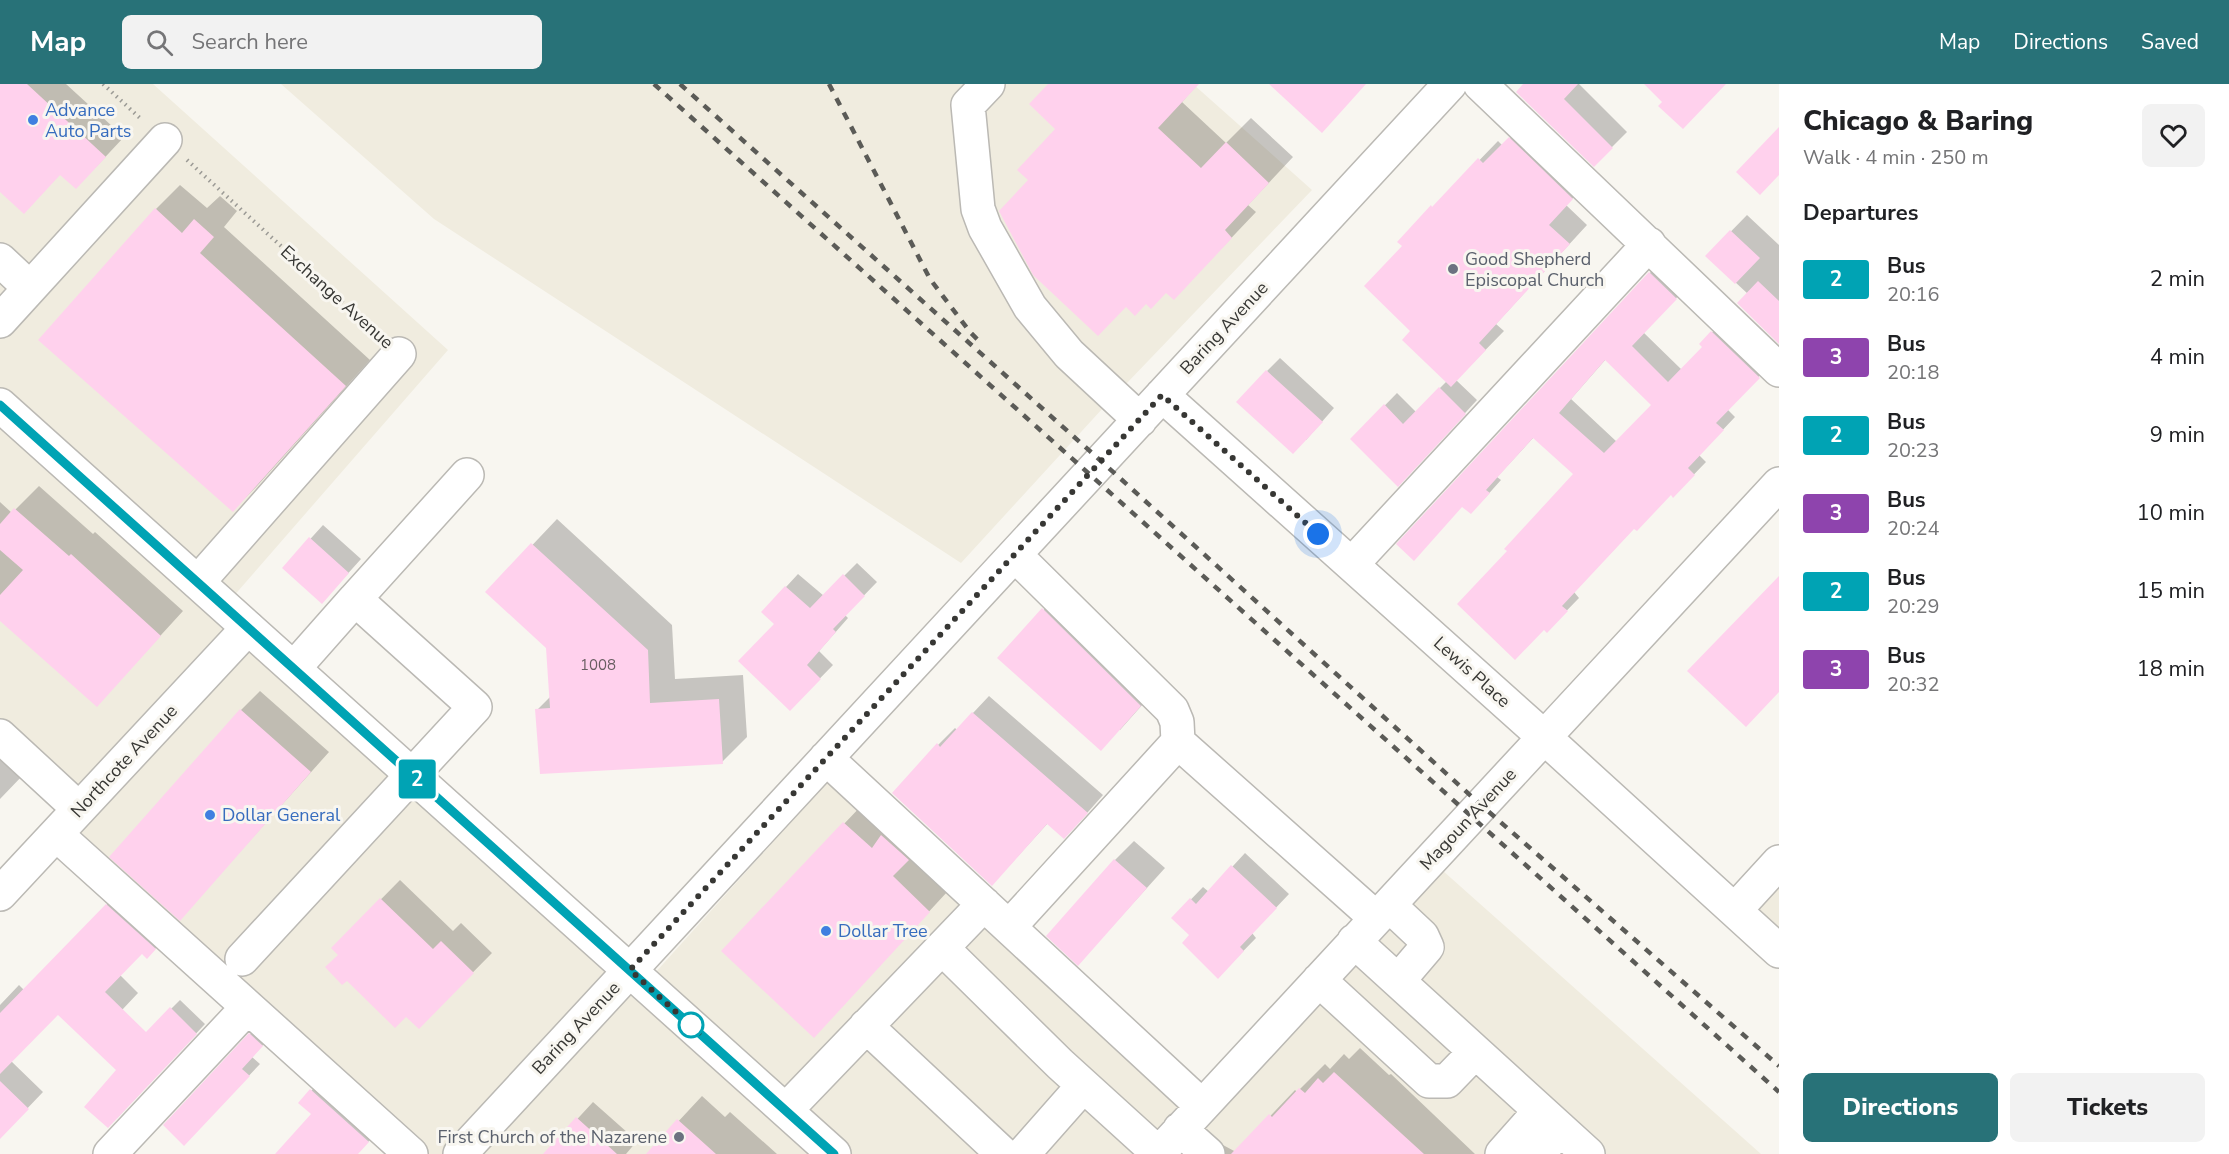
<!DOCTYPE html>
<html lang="en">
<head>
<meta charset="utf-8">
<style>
	:root { --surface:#fff; --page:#f2f2f2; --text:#202124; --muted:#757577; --accent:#287278 }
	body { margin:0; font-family:"Nunito Sans",sans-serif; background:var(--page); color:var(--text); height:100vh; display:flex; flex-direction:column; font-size:22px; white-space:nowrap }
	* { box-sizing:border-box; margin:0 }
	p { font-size:20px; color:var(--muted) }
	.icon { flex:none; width:33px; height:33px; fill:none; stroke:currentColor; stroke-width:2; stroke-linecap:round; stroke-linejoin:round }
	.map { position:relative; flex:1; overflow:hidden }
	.drawer { display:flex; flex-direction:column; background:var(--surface); width:450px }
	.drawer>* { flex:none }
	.badge { padding:0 12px; border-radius:4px; font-size:21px; line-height:39px }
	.you { position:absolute; width:30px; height:30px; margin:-15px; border:4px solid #fff; border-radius:50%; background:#1a73e8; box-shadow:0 0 0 9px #1a73e833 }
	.map>.badge { position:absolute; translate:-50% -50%; box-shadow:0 0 0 3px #fff }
	h2 { padding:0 24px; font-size:22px; line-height:54px }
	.round { display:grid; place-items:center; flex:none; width:63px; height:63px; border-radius:9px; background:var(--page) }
	.headline { display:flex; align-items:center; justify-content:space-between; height:102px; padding:0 24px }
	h1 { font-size:28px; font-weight:800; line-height:45px }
	.primary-button { display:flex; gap:12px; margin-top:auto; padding:12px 24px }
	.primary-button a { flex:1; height:69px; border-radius:9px; background:var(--accent); color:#fff; font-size:24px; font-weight:800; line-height:69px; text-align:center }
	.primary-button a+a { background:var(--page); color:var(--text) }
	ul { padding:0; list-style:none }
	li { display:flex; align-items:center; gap:18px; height:78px; padding:0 24px }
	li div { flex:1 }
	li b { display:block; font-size:22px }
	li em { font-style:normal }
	li .badge { min-width:66px; font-weight:700; text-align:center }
	header { display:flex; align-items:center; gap:36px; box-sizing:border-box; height:84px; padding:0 30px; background:var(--accent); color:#fff }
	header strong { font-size:28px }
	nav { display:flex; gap:33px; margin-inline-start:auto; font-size:21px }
	.search { width:420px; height:54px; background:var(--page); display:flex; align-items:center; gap:15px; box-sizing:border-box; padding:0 21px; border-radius:9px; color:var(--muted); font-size:22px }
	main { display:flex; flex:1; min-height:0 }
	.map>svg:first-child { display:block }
</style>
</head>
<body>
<header>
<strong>Map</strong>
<div class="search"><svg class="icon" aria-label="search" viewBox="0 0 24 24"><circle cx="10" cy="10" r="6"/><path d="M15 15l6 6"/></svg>Search here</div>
<nav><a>Map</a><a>Directions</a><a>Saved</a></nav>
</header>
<main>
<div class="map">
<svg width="1779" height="1070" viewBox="0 0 1779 1070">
	<rect width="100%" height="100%" fill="#f8f6f0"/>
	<!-- built -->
	<path fill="#f0ecdf" d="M0,0H153L448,266L225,522L248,544L79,725L0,652Z
		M281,0H1193L1312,106L1103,324L961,479L434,135Z
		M249,550L829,1070H417L62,750Z
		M839,685L1202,1022L1433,778L1761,1070H836L645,900Z
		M1779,768V858L1734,817Z"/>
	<!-- shadow -->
	<path fill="#0003" fill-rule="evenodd" d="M0,0H66L124,53L95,84L60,90L0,106Z
		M1050,0H1198L1182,18L1226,59L1251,34L1293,73L1248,121L1256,128L1198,189L1167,208L1030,96L1057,45Z
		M1525,0H1579L1627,48L1594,81Z
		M1528,36L1591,96L1566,121L1587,141L1496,240L1504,247L1456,296L1477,316L1411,388L1352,355L1397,309L1416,328L1447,297L1412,247L1404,162L1400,158L1498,57L1503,62Z
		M180,101L207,124L220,112L237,127L224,143L370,276L257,402L233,426L156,125Z
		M1747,131L1779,161V258L1748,210L1707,172Z
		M1662,176L1689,201L1643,248L1682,286L1704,263L1701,260L1724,236L1771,280L1727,325L1735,333L1699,371L1706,378L1673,412L1671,410L1635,443L1574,508L1579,514L1547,547L1509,467L1575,390L1534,353L1497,393L1501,396L1484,415L1463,421L1398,460ZM1606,275L1653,320L1617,358L1571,315Z
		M1280,274L1334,324L1306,356L1267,287Z
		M39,402L93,450L95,448L183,527L97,621L0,534V418L12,429Z
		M557,435L672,541L675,595L743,591L747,653L722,678L537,626L551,612L548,564L488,508Z
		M323,441L361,475L334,505L284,484Z
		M857,479L877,498L845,531L848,534L819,567L833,581L790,625L776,540L786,503L798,490L824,512Z
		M1062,506L1159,602L1120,646L999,574Z
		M260,607L329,668L180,835L241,626Z
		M989,612L1103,711L1080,737L1048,739L1008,783L894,709L938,661L955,644L957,646Z
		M0,664L25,689L0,715Z
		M863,720L948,807L814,952L723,867Z
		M1134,757L1165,784L1078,880L1115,776Z
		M1245,769L1289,810L1252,849L1256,854L1218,893L1191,851L1173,834L1203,803L1209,808Z
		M400,796L453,847L461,839L492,869L419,943L333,864Z
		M122,805L163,857L147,873L142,868L120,891L138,909L106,943L58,929L11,977L43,1008L0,1053V921L19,901L24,906Z
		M180,916L205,940L117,1034L141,955Z
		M261,939L273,950L252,973L260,980L195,1049L250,950Z
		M1360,964L1389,991L1391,990L1475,1070H1214L1223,1061L1236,1068L1295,1006L1297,1008L1325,980L1330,985L1344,970L1349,975Z
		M324,993L381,1044L357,1070H279L313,1030L300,1019Z
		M702,1012L725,1033L730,1028L777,1070H648Z
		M593,1018L637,1057L626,1070H545Z"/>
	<!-- building -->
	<path fill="#ffd1ed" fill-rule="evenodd" d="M0,0H27L106,73L76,105L60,91L24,130L0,108Z
		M1048,0H1199L1158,44L1201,84L1226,58L1269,99L1225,146L1232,154L1174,216L1166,209L1151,225L1146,220L1135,232L1126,223L1098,252L1033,191L999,127L1028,96L1017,86L1055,45L1029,20Z
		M1269,0H1366L1322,49Z
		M1523,0H1578L1564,15L1613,64L1594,83L1516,8Z
		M1644,0H1726L1683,45L1658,22L1662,18Z
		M1779,43V91L1760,111L1736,88Z
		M1509,53L1573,115L1549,141L1570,160L1479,259L1486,266L1451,303L1402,256L1410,247L1364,202L1402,162L1397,158L1431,121L1432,123L1478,74L1483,79Z
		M155,124L182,149L194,135L214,153L200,169L346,302L233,428L38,256Z
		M1730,146L1760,174L1735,200L1705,172Z
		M1649,188L1677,215L1632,262L1668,298L1702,263L1699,260L1711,247L1760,294L1716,339L1724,346L1688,384L1695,391L1673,414L1671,411L1637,447L1634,445L1562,522L1568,527L1547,549L1544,546L1515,576L1457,520L1507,467L1504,465L1573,390L1533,354L1486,406L1490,409L1471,430L1462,423L1414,477L1396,460ZM1605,276L1651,321L1604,369L1559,329Z
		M1758,197L1779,217V260L1737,219Z
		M1266,286L1323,338L1293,370L1236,318Z
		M1439,303L1466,330L1398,403L1350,355L1384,320L1403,340Z
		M14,424L69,472L71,470L161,552L97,623L0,537V511L23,486L0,466V440Z
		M309,453L349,489L322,520L282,484Z
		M531,459L648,566L650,619L719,615L723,680L540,690L535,625L550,624L546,564L485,508Z
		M843,490L865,512L833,545L836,548L807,581L821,595L790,627L738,577L774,540L761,528L785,502L810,524Z
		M1779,492V608L1746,643L1687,587Z
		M1042,524L1141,622L1101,667L997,574Z
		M240,625L311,688L180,837L109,773Z
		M972,628L1088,729L1064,755L1047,740L992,802L892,709L937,659L940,663Z
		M843,738L872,764L881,751L909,776L893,792L930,828L814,954L721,867Z
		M1114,775L1147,804L1078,882L1046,852Z
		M1231,781L1277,824L1240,863L1244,867L1218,895L1182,859L1189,851L1171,834L1190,814L1196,820Z
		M380,814L433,865L441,857L474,889L419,945L406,933L395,944L347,897L342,901L325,883L338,871L331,864Z
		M106,820L156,865L147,875L142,870L105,908L146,948L170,923L197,950L108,1044L84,1023L116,986L58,931L0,990V929Z
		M249,949L263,962L242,985L250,992L184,1062L163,1041Z
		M1334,988L1424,1070H1231L1269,1030L1272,1033L1299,1004L1305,1009L1318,994L1323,999Z
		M0,997L29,1025L0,1055Z
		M310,1005L369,1058L358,1070H275L311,1030L298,1019Z
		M576,1033L617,1070H543Z
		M677,1035L716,1070H646Z"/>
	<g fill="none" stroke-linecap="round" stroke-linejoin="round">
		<defs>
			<path id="minor" d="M988,0L968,21L978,125L985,144L1030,223L1069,270L1140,336
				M1480,0L1779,286
				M0,176L30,204
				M0,237L165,56
				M1162,311L1544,653L1779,867
				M1015,471L1172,626L1177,638L1178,658
				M1352,480L1649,160
				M198,498L399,270
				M355,515L467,391
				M0,652L79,725
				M826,674L1202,1022
				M56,750L411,1070
				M0,810L248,544
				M1389,821L1422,852L1427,863L1398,897
				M1735,826L1779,778
				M1009,843L1178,658L1376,834
				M1354,857L1588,1070
				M942,864L1060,980L1158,1069
				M242,875L475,623L355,515L294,584
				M1319,896L1429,997H1447L1475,968
				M866,942L1003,1070
				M786,1026L984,820
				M1180,1045L1208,1070
				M110,1070L248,923
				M460,1070L1450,0
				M1023,1070L1083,1002
				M1158,1070L1779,400
				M1502,1070L1540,1027
				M1538,1070L1560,1045"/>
			<path id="major" d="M0,321L834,1070"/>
		</defs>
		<!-- minor casing -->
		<use href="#minor" stroke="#bbb9b4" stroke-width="36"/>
		<!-- major casing -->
		<use href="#major" stroke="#bbb9b4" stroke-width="36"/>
		<!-- path -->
		<path stroke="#9b9a95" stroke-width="4" stroke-dasharray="1.5 4.5" stroke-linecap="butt" d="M103,0L141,35
			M187,76L376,249"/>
		<!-- minor -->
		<use href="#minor" stroke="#fff" stroke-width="33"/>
		<!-- major -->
		<use href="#major" stroke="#fff" stroke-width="33"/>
		<!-- rail -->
		<path stroke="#5b5b57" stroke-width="4.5" stroke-dasharray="8 8" stroke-linecap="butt" d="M654,0L1779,1008
			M680,0L1101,377L1481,721L1779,982
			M829,0L930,195L970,248L980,258"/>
	</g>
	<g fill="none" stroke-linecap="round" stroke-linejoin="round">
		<defs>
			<path id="line" d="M0,321L834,1070"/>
		</defs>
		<!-- line casing -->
		<use href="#line" stroke="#fff" stroke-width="14"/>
		<!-- line -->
		<use href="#line" stroke="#00a3b4" stroke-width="9"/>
		<!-- walk -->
		<path stroke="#373734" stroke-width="6" stroke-dasharray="0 10.8" d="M691,941L699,949L630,886L1162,311L1318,450"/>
	</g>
	<!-- markers -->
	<g fill="#3f7fe0" stroke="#f8f6f0" stroke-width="2">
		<circle cx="33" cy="36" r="6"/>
		<circle cx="210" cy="731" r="6"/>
		<circle cx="826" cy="847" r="6"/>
	</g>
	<g fill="#6b7280" stroke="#f8f6f0" stroke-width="2">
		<circle cx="1453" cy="185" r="6"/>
		<circle cx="679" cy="1053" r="6"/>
	</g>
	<circle fill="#fff" stroke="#00a3b4" stroke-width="3" cx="691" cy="941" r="12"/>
	<g text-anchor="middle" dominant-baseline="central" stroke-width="6" stroke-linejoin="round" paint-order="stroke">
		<!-- number labels -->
		<g font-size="15" fill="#695e62">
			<text x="598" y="581">1008</text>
		</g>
		<!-- shop labels -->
		<g font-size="18" fill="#366cbe" stroke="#f8f6f0" text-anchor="start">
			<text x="45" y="26">Advance<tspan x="45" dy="21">Auto Parts</tspan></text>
			<text x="222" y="731">Dollar General</text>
			<text x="838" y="847">Dollar Tree</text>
		</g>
		<!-- worship labels -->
		<g font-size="18" fill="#5b616d" stroke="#f8f6f0" text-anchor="start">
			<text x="1465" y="175">Good Shepherd<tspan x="1465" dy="21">Episcopal Church</tspan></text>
			<text x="667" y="1053" text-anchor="end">First Church of the Nazarene</text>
		</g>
		<!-- street labels -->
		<g font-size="18" fill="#373734" stroke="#f8f6f0">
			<text transform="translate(337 213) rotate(42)">Exchange Avenue</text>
			<text transform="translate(1224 244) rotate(-47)">Baring Avenue</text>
			<text transform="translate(1472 588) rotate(42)">Lewis Place</text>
			<text transform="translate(124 677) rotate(-47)">Northcote Avenue</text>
			<text transform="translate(1468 735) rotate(-47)">Magoun Avenue</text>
			<text transform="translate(576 944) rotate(-47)">Baring Avenue</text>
		</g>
	</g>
</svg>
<div class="you" style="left:1318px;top:450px"></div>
<b class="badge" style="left:417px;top:695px;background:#00a3b4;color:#fff">2</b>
</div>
<section class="drawer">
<div class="headline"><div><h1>Chicago &amp; Baring</h1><p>Walk · 4 min · 250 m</p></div><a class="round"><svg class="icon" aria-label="heart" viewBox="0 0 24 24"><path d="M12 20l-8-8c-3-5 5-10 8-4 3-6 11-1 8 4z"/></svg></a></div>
<h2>Departures</h2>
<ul>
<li><span class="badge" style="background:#00a3b4;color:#fff">2</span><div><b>Bus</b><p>20:16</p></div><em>2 min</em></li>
<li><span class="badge" style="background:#8e44ad;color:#fff">3</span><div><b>Bus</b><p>20:18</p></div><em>4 min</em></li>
<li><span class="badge" style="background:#00a3b4;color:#fff">2</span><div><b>Bus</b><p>20:23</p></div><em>9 min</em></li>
<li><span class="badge" style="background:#8e44ad;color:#fff">3</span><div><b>Bus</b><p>20:24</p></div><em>10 min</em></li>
<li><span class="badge" style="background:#00a3b4;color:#fff">2</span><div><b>Bus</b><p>20:29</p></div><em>15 min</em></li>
<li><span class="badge" style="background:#8e44ad;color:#fff">3</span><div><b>Bus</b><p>20:32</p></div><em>18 min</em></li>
</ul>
<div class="primary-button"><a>Directions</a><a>Tickets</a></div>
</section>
</main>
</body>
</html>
